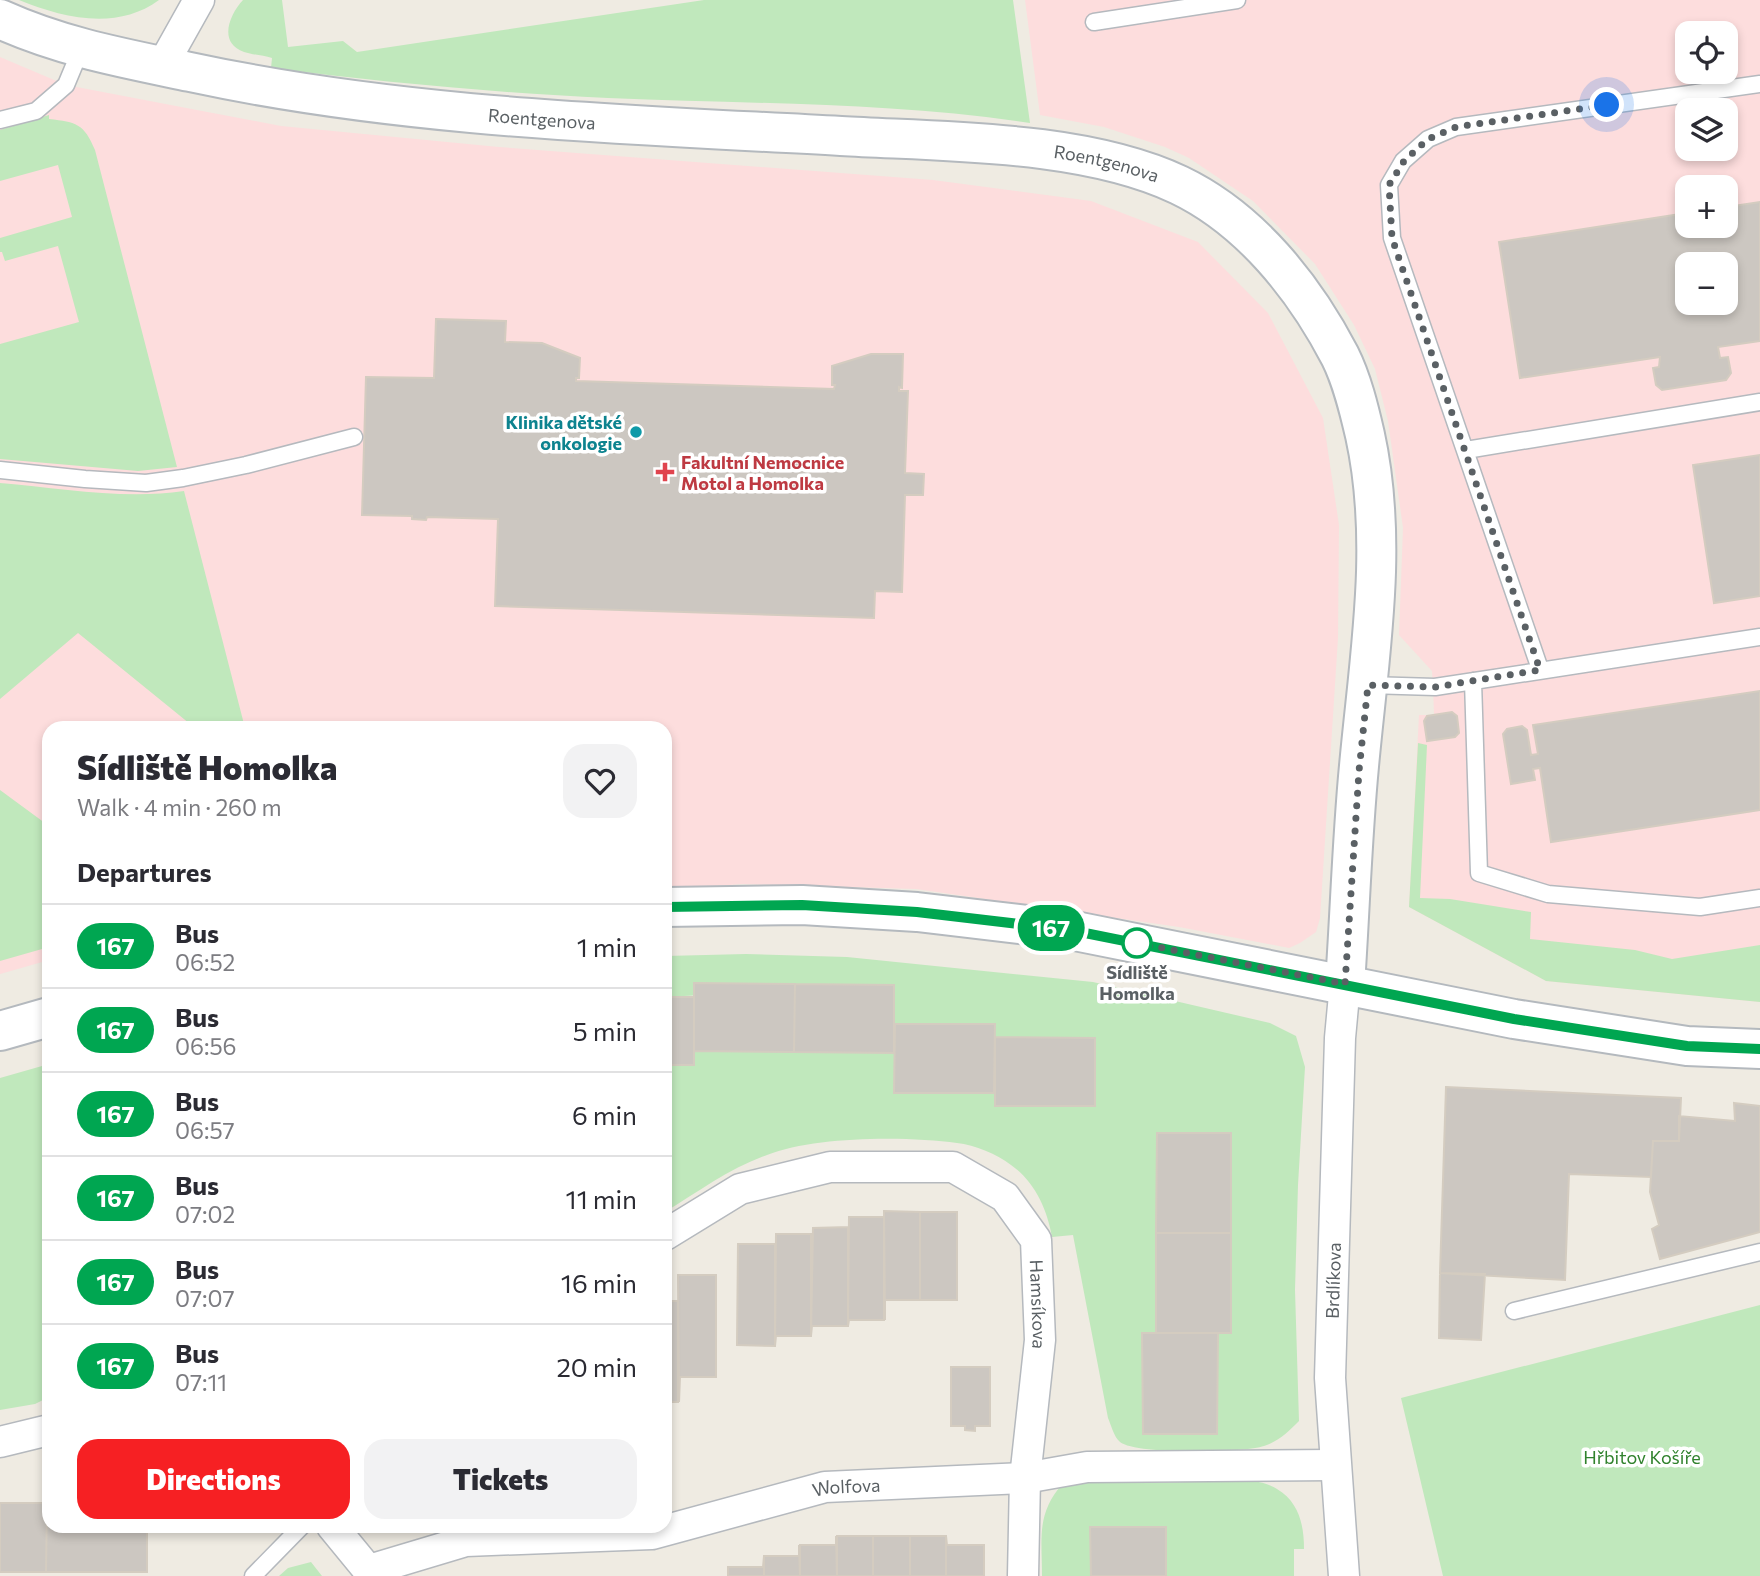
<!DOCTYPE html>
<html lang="en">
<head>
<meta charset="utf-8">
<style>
	:root { --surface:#fff; --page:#f2f2f3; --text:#2b2b33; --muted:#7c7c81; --line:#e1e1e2; --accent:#f62023 }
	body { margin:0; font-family:Commissioner,sans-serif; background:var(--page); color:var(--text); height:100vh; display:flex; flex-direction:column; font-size:26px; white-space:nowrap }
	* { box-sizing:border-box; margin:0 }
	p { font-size:23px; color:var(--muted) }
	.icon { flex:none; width:38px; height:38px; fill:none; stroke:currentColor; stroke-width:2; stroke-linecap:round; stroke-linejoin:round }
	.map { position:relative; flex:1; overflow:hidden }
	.side { position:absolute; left:42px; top:721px; width:630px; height:812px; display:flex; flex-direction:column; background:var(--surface); border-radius:21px; box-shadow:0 4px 10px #0003 }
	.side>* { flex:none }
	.badge { padding:0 14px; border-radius:23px; font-size:24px; line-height:46px }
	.fabs { position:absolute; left:1675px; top:21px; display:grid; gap:14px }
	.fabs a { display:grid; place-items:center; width:63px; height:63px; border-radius:14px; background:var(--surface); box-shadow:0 4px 10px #0003; font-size:35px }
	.you { position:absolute; width:35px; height:35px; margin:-18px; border:5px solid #fff; border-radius:50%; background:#1a73e8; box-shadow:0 0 0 10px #1a73e833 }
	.map>.badge { position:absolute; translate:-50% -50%; box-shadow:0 0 0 4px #fff }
	h2 { padding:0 35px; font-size:26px; line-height:63px }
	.round { display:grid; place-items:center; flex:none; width:74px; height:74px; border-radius:21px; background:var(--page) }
	.overview { display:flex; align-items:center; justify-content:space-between; height:119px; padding:0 35px }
	h1 { font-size:33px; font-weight:800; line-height:52px }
	.button { display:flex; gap:14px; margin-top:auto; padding:14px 35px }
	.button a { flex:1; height:80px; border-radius:21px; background:var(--accent); color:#fff; font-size:28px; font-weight:800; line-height:80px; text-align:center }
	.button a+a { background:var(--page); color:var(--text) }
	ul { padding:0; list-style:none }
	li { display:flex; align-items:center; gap:21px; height:84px; padding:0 35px; border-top:2px solid var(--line) }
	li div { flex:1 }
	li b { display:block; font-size:26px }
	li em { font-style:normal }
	li .badge { min-width:77px; font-weight:700; text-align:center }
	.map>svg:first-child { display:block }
</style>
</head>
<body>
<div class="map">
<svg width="1760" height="1576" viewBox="0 0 1760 1576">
	<rect width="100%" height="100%" fill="#efebe2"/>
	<!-- medical -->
	<path fill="#fddddd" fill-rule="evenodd" d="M1025,0H1760V1002L1546,981L1409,907L1419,715H1434L1433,687L1432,671L1399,635L1403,528L1388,421L1375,369L1354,325L1315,264L1253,201L1189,158L1165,147L1104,127L1040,115ZM1687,33H1726V72H1687ZM1687,110H1726V149H1687ZM1687,187H1726V226H1687ZM1687,264H1726V303H1687Z
		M0,57L66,85L281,126L499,147L933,180L1091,201L1198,242L1268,313L1323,418L1339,525L1338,638L1320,918L1316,932L1300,943L1289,948L1179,927L916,889L742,884L665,890V728H49V960L0,974Z"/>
	<!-- green -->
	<path fill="#c0e8bc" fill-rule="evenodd" d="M19,0H159C117,31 63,18 19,0Z
		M243,0H282L288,47L343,41L357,52L704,0H1013L1030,123C891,102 749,104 608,98C495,93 383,82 271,68L272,58C263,55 253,55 244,52C218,43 229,15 243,0Z
		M49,115V119C77,122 84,124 95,150L177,467L138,471L0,459V344L79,322L58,246L5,261L2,252H0V238L72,217L58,165L0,181V130Z
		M0,483C60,488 124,500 184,491L245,728H195L78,633L0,699Z
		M1418,743L1427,745L1420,898L1450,899L1531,912L1530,939L1635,950L1672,959L1760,945V1002L1546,981L1409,907Z
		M0,790L49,826V947L0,961Z
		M746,954L847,957L1093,982L1270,1023L1296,1036L1305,1067L1298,1185L1295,1290L1299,1421C1288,1432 1279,1441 1264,1446C1244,1453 1136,1455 1120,1442C1114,1437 1111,1425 1108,1418L1073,1235L1052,1237C1047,1209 1035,1182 1011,1165C997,1154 975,1145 957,1143C907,1136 814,1136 767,1155C730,1168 698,1192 665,1212V1065H693L694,1051L894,1053V1093H994L995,1106L1095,1105V1038L995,1037L994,1024H895L894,985L665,997V956ZM1231,1133V1333H1218L1217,1434H1143L1142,1334L1156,1333L1157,1134Z
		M49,1064V1397L35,1404L0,1410V1078Z
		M1760,1305V1576H1443L1401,1398Z
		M1095,1481C1126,1483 1156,1483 1187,1482C1214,1482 1252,1474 1277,1489C1299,1502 1304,1525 1304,1549H1294V1576H1166L1165,1527H1091V1576H1042C1042,1537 1036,1514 1063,1483Z
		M311,1562L322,1576H279L288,1568Z"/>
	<!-- building -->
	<path fill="#ccc7c1" stroke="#d4ccc0" stroke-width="2" fill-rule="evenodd" d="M1760,202V341L1718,347L1720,358L1728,357L1731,373L1726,380L1662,390L1656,385L1653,368L1659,367L1660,357L1520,378L1499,242L1687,213V226H1726V207ZM1687,264H1726V303H1687Z
		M436,319L506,321L505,342L542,343L580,358L579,378H576V381L834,389L835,385H832V366L871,354H903L902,388L899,387V391H908L905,473L924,474L923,495H905L902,592L875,591L874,618L495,606L498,519L427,517L426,520L412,519V516L362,515L366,377L434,378Z
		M1760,455V596L1714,603L1693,465Z
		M1760,691V810L1551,842L1540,768L1533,769L1535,780L1511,784L1503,734L1507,729L1522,726L1527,730L1531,755L1538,754L1533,725Z
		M1452,712L1457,716L1459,733L1455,737L1427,741L1424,721L1427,716Z
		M694,983L795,984L794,1052L694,1051Z
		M795,984L894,985V1053L794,1052Z
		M665,997H694V1065H665Z
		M895,1024H995L994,1093H894Z
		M995,1037L1095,1038V1106H995Z
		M1446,1087L1681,1098L1679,1141H1653L1651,1177L1569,1174L1565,1280L1440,1273Z
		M1734,1103L1760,1106V1232L1660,1259L1652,1229L1659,1225L1650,1192L1653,1141H1679V1116L1735,1121Z
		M1157,1133H1231V1233H1156Z
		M884,1211L920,1212V1300H885V1320Z
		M920,1212H957V1300H920Z
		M849,1217H884V1320H849L848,1326Z
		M848,1227V1326H812L811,1336L813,1228Z
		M1156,1233H1231V1333H1156Z
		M776,1234H811V1336H776L775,1346Z
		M738,1244H775V1346L737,1345Z
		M1440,1273L1485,1274L1481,1340L1439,1338Z
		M678,1275H716V1377H680L679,1402Z
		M665,1301H678V1402H665Z
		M1142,1333H1218L1217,1434H1143Z
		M951,1367H990V1426H975V1431L965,1430V1426H951Z
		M0,1503H47L46,1572H0Z
		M47,1503H49V1526H147V1572H46Z
		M1090,1527H1166V1576H1091Z
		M836,1536L837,1576H800V1545H836Z
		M837,1536H873V1576H837Z
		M873,1536H910V1576H873Z
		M910,1536H946V1576H910Z
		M946,1536L947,1545H984V1576H946Z
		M799,1545L800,1576H764V1556H799Z
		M764,1556V1576H728V1567H763Z"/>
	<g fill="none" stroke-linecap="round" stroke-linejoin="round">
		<defs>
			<path id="lane" d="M1094,22L1237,0
				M0,120L36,111L66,85L81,49
				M1466,450L1760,402
				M0,470L85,479L146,483L183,478L246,465L354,437
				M1540,669L1392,238L1389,185L1403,161L1428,139L1456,127L1760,84
				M1473,681L1479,873L1548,894L1700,907L1760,898
				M1368,685L1435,687L1760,637
				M1514,1311L1760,1252
				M253,1576L302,1526"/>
			<g id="street">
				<path d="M162,66L199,0"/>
				<path id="s1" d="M665,1235L740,1189L830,1167H953L1005,1197L1036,1240L1040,1340L1025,1478L1023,1576"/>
				<path d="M0,1442L49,1430"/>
				<path d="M332,1526L373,1576"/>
				<path id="s2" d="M369,1570L466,1541L652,1534L825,1487L1025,1478L1087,1467L1334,1465"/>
				<path id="s3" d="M1344,1576L1330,1378L1340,1038L1345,984"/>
			</g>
			<g id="secondary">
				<path id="s4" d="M0,19C62,47 123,58 190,72C404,118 623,124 841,136C945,142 1084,140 1179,185C1250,219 1304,287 1340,356C1352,380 1359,409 1365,435C1389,544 1369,657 1359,766C1352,839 1350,912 1345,984"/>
				<path d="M665,907L802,905L917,912L1070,930L1514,1019L1687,1046L1760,1049"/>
				<path d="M0,1031L49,1017"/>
			</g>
		</defs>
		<!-- lane casing -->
		<use href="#lane" stroke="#b5b9be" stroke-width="19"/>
		<!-- street casing -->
		<use href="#street" stroke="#b5b9be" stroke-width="33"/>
		<!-- secondary casing -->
		<use href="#secondary" stroke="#b4b9be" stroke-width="42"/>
		<!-- lane -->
		<use href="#lane" stroke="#fff" stroke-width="16"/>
		<!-- street -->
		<use href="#street" stroke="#fff" stroke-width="30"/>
		<!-- secondary -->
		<use href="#secondary" stroke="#fff" stroke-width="38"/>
	</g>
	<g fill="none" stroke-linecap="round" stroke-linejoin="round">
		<defs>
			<path id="line" d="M665,907L802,905L917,912L1070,930L1514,1019L1687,1046L1760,1049"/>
		</defs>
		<!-- line casing -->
		<use href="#line" stroke="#fff" stroke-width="16"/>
		<!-- line -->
		<use href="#line" stroke="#00a651" stroke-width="10"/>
		<!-- walk -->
		<path stroke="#5a6064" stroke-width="7" stroke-dasharray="0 12.6" d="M1137,943L1345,984L1359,771L1368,685L1435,687L1540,670L1392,238L1389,185L1404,161L1428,139L1456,127L1607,105"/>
	</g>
	<!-- markers -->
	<circle fill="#0f9aa8" stroke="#fff" stroke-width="2.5" cx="636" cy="432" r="7"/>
	<path fill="#e0444e" stroke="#fff" stroke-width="2.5" d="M661.5 461.5h7v7h7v7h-7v7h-7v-7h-7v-7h7z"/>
	<circle fill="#fff" stroke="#00a651" stroke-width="3.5" cx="1137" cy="943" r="14"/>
	<g text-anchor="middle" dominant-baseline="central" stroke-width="7" stroke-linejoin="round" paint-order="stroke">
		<!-- street labels -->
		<g font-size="18" fill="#5a6064" stroke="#fff">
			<text stroke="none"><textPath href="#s4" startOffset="553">Roentgenova</textPath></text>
			<text stroke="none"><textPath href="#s4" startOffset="1120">Roentgenova</textPath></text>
			<text stroke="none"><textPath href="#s3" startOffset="296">Brdlíkova</textPath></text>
			<text stroke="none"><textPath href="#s1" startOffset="481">Hamsíkova</textPath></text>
			<text stroke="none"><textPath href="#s2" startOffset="488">Wolfova</textPath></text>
		</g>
		<!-- culture labels -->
		<g font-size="18" font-weight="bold" fill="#0d838f" stroke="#fff" text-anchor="end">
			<text x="622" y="422">Klinika dětské<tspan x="622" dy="21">onkologie</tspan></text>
		</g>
		<!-- health labels -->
		<g font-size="18" font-weight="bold" fill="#be3a42" stroke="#fff" text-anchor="start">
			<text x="681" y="462">Fakultní Nemocnice<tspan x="681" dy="21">Motol a Homolka</tspan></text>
		</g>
		<!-- stop labels -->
		<g font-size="18" font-weight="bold" fill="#5a6064" stroke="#fff">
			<text x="1137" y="972">Sídliště<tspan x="1137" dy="21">Homolka</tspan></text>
		</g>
		<!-- park labels -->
		<g font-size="18" fill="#30822d" stroke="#fff">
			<text x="1642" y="1457">Hřbitov Košíře</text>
		</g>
	</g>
</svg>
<div class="fabs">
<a><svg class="icon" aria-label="locate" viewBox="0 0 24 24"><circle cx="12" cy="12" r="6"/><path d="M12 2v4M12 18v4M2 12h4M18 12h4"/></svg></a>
<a><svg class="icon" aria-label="layers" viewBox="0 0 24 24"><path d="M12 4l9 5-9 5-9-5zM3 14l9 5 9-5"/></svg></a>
<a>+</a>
<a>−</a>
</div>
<div class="you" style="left:1607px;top:105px"></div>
<b class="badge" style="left:1051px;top:928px;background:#00a651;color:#fff">167</b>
<section class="side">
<div class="overview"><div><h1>Sídliště Homolka</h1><p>Walk · 4 min · 260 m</p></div><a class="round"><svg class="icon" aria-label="heart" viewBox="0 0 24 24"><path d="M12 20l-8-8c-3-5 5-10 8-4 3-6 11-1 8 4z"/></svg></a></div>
<h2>Departures</h2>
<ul>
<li><span class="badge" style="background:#00a651;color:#fff">167</span><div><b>Bus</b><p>06:52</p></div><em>1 min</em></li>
<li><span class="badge" style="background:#00a651;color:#fff">167</span><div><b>Bus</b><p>06:56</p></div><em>5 min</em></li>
<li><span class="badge" style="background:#00a651;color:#fff">167</span><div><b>Bus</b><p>06:57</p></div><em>6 min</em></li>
<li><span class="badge" style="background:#00a651;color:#fff">167</span><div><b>Bus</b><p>07:02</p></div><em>11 min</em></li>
<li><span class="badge" style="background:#00a651;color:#fff">167</span><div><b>Bus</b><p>07:07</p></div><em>16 min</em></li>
<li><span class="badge" style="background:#00a651;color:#fff">167</span><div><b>Bus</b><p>07:11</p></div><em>20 min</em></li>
</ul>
<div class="button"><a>Directions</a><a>Tickets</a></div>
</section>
</div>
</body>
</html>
